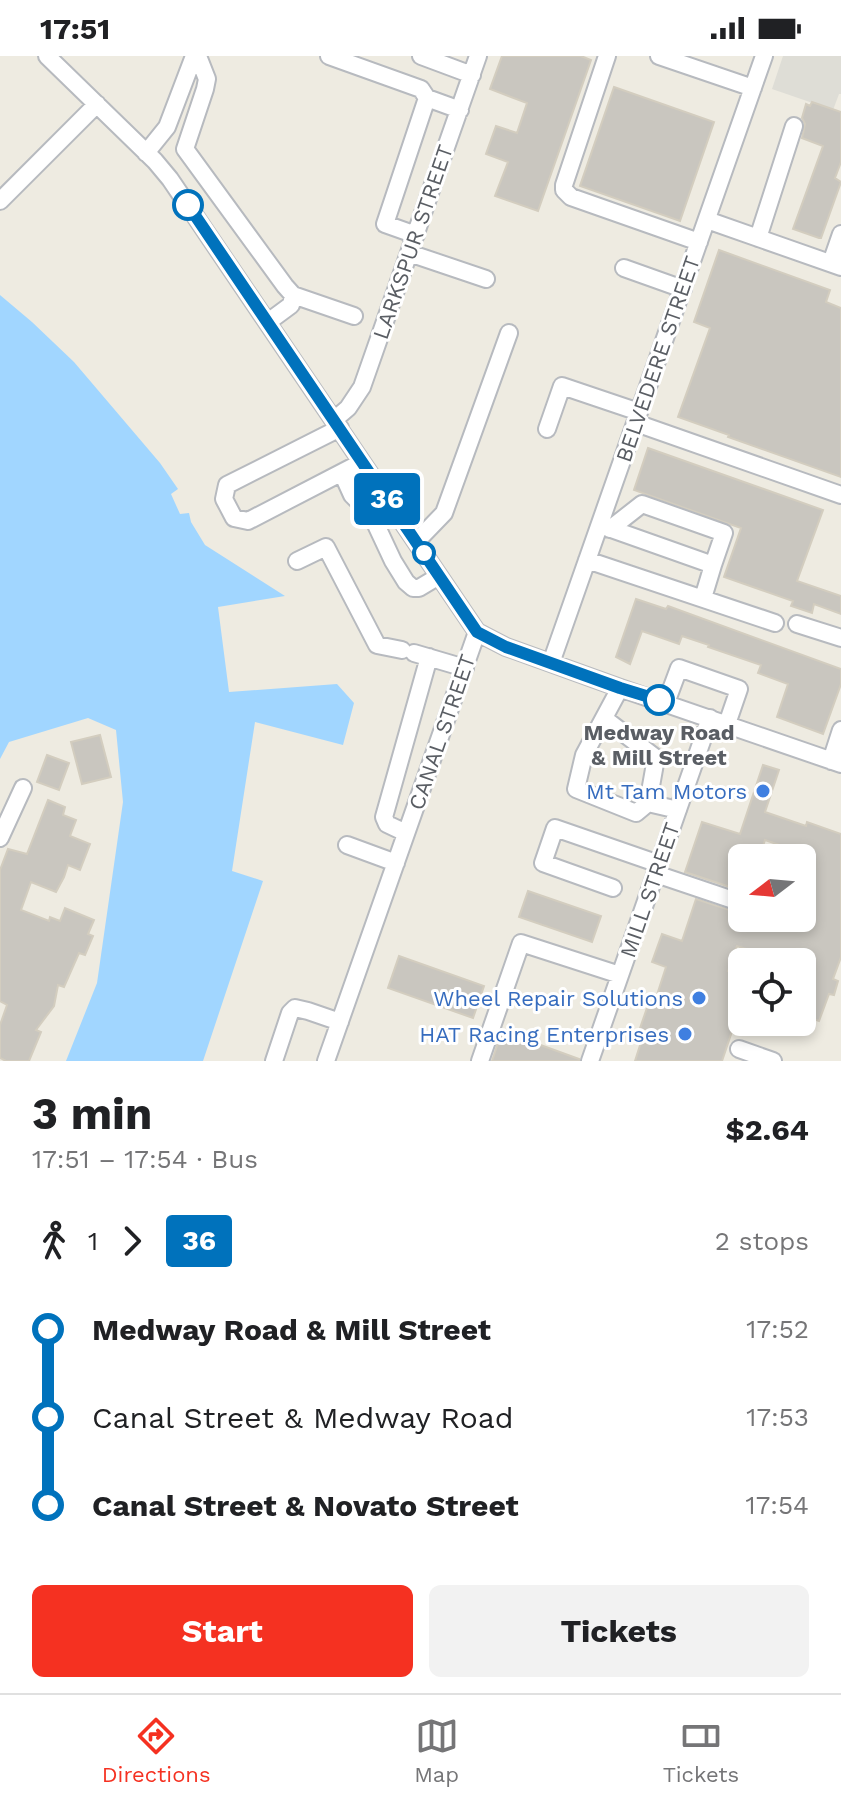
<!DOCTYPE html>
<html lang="en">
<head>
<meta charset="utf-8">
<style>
	:root { --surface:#fff; --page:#f2f2f2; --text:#202124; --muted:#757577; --line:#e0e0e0; --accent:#f53121 }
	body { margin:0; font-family:"Work Sans",sans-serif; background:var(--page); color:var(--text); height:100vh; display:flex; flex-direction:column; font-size:30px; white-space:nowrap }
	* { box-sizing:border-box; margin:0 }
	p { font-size:26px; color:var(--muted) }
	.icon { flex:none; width:44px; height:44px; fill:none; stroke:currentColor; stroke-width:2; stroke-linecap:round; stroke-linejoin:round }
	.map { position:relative; height:1005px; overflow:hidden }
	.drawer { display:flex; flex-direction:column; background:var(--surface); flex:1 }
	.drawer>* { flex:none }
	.badge { padding:0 16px; border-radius:6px; font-size:28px; line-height:52px }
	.needle { width:52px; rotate:254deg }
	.controls { position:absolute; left:728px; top:788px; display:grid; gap:16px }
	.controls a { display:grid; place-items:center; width:88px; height:88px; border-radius:12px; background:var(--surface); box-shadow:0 4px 12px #0003; font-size:40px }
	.map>.badge { position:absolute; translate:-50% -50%; box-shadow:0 0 0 4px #fff }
	.legs { display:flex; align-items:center; gap:12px; height:88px; padding:0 32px; font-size:26px }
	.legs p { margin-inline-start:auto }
	.headline { display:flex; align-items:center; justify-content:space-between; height:136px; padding:0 32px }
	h1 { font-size:44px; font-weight:700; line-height:60px }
	.primary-button { display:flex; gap:16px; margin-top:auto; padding:16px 32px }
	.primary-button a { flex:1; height:92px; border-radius:12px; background:var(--accent); color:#fff; font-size:32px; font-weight:700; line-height:92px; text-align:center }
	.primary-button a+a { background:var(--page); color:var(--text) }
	ul { padding:0 32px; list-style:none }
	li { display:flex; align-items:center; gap:28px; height:88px; font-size:30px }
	li i { display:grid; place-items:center; width:12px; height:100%; margin:0 10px; background:currentColor }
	li i::after { content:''; width:20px; height:20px; margin:-10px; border:6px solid; border-radius:50%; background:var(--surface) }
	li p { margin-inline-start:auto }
	li:first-child i { background:linear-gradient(#0000 50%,currentColor 0) }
	li:last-child i { background:linear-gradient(currentColor 50%,#0000 0) }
	.status { display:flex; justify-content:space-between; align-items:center; height:56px; padding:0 40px; background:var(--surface); direction:ltr }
	.status svg { height:22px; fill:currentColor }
	.dock { display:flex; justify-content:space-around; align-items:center; height:112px; border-top:2px solid var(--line); background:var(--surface); font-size:22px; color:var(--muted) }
	.dock a { display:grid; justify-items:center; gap:4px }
	.dock .active { color:var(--accent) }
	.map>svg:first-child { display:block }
</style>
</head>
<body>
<div class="status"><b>17:51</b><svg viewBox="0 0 49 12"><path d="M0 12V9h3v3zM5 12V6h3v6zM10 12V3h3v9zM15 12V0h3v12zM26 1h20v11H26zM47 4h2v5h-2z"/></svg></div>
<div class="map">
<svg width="841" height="1005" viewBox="0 0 841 1005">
	<rect width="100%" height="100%" fill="#eeebe1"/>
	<!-- industrial -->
	<path fill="#deddd6" d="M783,0H841V38H839L833,54L772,33Z"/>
	<!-- water -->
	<path fill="#a1d6ff" d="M0,239L32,266L74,306L160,407L178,433L171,438L180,458L189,457L191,466L205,489L285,540L218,551L229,636L337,628L354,647L343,689L255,666L232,815L263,825L203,1005H66L97,927L123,746L116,674L88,662L9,686L0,703Z"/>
	<!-- building -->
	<path fill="#c9c6bf" stroke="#d3cdbf" stroke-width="2" d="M502,0H581L591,4L538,155L495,140L508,106L486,98L496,70L517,77L527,47L490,33Z
		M614,31L714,66L680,165L580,130Z
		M812,46L841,56V106L835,122L841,126L821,182H819L793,173L823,90L802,82L805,68L802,62L806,48L810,50Z
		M719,194L830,234L826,246L841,252V421L728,381L729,379L678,361L710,272L694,266Z
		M648,392L823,454L797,525L841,540V558L814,548L812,557L791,550L793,545L724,521L741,472L634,434Z
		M636,543L666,553L668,550L841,613V628L823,678L777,661L788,628L758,617L761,609L708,591L709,589L682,580L679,588L642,575L630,608L616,601Z
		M100,679L111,721L82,728L71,686Z
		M47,699L69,707L59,734L37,726Z
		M763,709L779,714L765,756L806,770L807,766L841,778V901L833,923L838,925L834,939L829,938L819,965L802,959V906H759L761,898L737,890L728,915L742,919V946L722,1005H635L642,983L637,981L649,946L654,948L666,911L652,906L662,878L682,885L696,843L742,858V862H753L772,868L774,862H802V802H795L797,795L765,784L759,802H742V835L685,816L702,766L740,778Z
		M48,744L65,751L63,759L76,764L70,780L90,788L80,814L68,809L64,821L56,836L31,826L21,854L49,865L50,861L60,865L65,852L94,864L88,878L93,880L85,899L79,897L64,931L58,929L54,950L36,974L41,976L29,1005H6L0,1002V969L7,949L0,945V814L8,793L27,798Z
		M528,835L601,860L592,886L519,861Z
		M399,900L484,930L473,962L388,932Z
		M502,975L579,1003V1005H492Z"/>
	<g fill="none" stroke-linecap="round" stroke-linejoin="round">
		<defs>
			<path id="minor" d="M47,0L155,105L170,123L477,576L506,591L620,632L841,708
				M198,0L207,23L205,33L185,93L285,230L293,239L291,249L268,266
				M329,0L421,33L427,42
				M421,0L472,19
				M607,0L564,129V134L571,141L699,186
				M659,0L753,32
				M146,97L167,71L194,0
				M0,145L97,48
				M707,164L841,211
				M416,179L385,168L427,42L460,54
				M758,182L794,70
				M409,197L486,223
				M831,207L841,178
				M624,212L683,233
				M293,239L354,260
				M334,364L348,352L362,331L478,0
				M636,367L841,439
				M340,372L227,429L224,443L234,462L248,465L362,406
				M547,373L562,330L639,356
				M342,417L352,439L371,458L393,505L406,526L413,532H419L439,520
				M600,469L713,509L724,477L642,448L610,473
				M416,486L444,457L509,277
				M587,504L775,567
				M297,505L326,491L377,589L402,594
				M703,542L713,509
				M797,568L841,582
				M414,597L465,612
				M551,607L764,0
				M620,632L584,699L576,733L636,757L648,747L678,754
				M666,647L679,612L739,633L727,668
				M605,663L656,702L648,747
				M831,705L841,674
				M406,777L387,768L384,761L429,601
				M0,782L23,732
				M347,789L396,807
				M656,818L742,847
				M613,832L543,807L555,772L659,808
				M739,993L773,1005
				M274,1005L290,957L295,952L308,955L340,966
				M326,1005L477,576
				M480,1005L521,887L620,919
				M590,1005L710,662"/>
		</defs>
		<!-- minor casing -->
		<use href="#minor" stroke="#b7babf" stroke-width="20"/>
		<!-- minor -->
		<use href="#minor" stroke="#fff" stroke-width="16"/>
	</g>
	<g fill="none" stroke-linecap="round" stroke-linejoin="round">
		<defs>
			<path id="line-1" d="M188,149L477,576L506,591L620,632L659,644"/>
		</defs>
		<!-- line-1 casing -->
		<use href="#line-1" stroke="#fff" stroke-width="18"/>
		<!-- line-1 -->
		<use href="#line-1" stroke="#0072bc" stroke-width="12"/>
	</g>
	<!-- markers -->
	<g fill="#fff" stroke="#0072bc" stroke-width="4">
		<circle cx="188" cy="149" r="14"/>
		<circle cx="424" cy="497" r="10"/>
		<circle cx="659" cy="644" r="14"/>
	</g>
	<g fill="#3f7fe0" stroke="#fff" stroke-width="3">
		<circle cx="763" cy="735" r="8"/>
		<circle cx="699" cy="942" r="8"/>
		<circle cx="685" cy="978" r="8"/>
	</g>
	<g text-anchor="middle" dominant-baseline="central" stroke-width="6" stroke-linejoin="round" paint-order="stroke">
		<!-- street labels -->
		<g font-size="22" fill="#5a5e64" stroke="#fff">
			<text transform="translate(413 186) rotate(-71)">LARKSPUR STREET</text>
			<text transform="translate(658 303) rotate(-71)">BELVEDERE STREET</text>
			<text transform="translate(442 676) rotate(-71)">CANAL STREET</text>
			<text transform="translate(650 834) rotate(-71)">MILL STREET</text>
		</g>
		<!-- stop labels -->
		<g font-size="22" font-weight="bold" fill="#5a5e64" stroke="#fff">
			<text x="659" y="676">Medway Road<tspan x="659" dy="25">&amp; Mill Street</tspan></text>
		</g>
		<!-- shop labels -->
		<g font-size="22" fill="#366cbe" stroke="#fff" text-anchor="end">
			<text x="747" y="735">Mt Tam Motors</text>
			<text x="683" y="942">Wheel Repair Solutions</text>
			<text x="669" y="978">HAT Racing Enterprises</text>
		</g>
	</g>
</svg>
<div class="controls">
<a><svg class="needle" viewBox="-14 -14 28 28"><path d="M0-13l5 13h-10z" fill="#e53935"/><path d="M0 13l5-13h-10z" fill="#757577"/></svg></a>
<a><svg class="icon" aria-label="locate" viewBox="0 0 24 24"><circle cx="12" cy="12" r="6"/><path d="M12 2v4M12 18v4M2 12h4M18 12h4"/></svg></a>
</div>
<b class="badge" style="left:387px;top:443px;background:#0072bc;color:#fff">36</b>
</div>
<section class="drawer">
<div class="headline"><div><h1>3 min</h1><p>17:51 – 17:54 · Bus</p></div><b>$2.64</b></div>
<div class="legs"><svg class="icon" aria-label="walk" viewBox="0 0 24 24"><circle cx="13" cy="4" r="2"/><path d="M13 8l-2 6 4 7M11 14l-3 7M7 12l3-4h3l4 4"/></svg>1<svg class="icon" aria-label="forward" viewBox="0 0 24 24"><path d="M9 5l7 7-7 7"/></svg><b class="badge" style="background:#0072bc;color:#fff">36</b><p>2 stops</p></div>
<ul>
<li><i style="color:#0072bc"></i><b>Medway Road &amp; Mill Street</b><p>17:52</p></li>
<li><i style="color:#0072bc"></i><span>Canal Street &amp; Medway Road</span><p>17:53</p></li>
<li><i style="color:#0072bc"></i><b>Canal Street &amp; Novato Street</b><p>17:54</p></li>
</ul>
<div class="primary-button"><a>Start</a><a>Tickets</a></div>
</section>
<nav class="dock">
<a class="active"><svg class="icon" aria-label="directions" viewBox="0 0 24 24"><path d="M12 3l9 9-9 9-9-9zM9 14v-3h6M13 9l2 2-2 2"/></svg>Directions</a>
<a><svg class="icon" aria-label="map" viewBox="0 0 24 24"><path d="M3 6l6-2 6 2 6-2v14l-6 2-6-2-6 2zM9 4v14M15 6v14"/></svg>Map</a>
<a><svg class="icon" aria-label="tickets" viewBox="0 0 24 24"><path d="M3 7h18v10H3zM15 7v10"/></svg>Tickets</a>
</nav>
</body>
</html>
